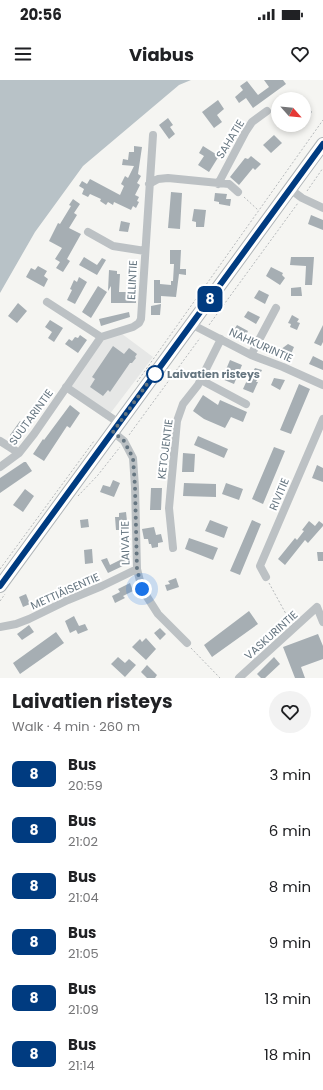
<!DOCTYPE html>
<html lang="en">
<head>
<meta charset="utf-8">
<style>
	:root { --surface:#fff; --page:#f2f2f2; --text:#202124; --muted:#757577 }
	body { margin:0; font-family:Poppins,sans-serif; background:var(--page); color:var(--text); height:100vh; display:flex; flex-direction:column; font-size:15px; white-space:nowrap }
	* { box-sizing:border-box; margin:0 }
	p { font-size:13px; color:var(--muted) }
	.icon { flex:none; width:22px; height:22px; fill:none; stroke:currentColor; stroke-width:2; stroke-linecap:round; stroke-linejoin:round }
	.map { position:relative; height:598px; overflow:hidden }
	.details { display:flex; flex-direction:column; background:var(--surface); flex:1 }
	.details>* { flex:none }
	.badge { padding:0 8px; border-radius:6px; font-size:14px; line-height:26px }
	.needle { width:26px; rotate:117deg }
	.controls { position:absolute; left:271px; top:12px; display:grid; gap:8px }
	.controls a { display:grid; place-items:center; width:40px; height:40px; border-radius:50%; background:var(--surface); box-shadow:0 2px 6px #0003; font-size:20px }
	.you { position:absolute; width:20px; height:20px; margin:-10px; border:3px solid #fff; border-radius:50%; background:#1a73e8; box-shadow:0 0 0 6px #1a73e833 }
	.map>.badge { position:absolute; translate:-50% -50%; box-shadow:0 0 0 2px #fff }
	.round { display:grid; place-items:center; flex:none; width:42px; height:42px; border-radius:21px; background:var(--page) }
	.summary { display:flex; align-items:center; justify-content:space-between; height:68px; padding:0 12px }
	h1 { font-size:19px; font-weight:700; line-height:30px }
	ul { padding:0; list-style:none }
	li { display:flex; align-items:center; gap:12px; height:56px; padding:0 12px }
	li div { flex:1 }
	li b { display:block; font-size:15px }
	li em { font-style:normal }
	li .badge { min-width:44px; font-weight:700; text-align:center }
	.status { display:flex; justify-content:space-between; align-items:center; height:28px; padding:0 20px; background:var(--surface); direction:ltr }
	.status svg { height:11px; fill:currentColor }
	header { display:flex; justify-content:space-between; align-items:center; height:52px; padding:0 12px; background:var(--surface); font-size:18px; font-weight:700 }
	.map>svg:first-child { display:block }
</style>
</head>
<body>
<div class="status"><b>20:56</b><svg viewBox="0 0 49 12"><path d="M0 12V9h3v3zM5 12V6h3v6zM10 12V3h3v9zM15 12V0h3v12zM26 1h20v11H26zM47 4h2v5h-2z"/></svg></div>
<header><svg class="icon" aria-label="menu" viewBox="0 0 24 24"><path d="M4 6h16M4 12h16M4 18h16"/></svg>Viabus<svg class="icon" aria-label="heart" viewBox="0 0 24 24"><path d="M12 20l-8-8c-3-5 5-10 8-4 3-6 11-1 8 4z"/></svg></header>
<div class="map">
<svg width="323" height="598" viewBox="0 0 323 598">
	<rect width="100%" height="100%" fill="#f5f5f2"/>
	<!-- built -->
	<path fill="#e6e7e6" d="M118,251L153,277L106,339L65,311L105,256Z"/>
	<!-- water -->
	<path fill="#b8c2c7" d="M0,0H191L179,5L83,86L35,152L0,213Z"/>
	<!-- building -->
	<path fill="#a6aeb3" d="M264,0H283L286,4L253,28L246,18L239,23L235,17L243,10L240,6L247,1L258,15L269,7Z
		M218,20L224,29L217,35L222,42L214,48L202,32Z
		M304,23L312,32L304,40Z
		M168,38L173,45L170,47L175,54L169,59L159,45Z
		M274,55L282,63L271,73L263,65Z
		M134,66L142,67L138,94L141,96L137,103L140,105L135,115L139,117L137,121L139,122L136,128L133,126L131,130L114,122L113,125L108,122L106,125L100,121L101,119L90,114L88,117L82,114L84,109L79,106L82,101L87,104L90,99L120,115L124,106L121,104L125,96L128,98L134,86L122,85L123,79L128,80L129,72H134Z
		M203,66L219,76L209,92L198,85L204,76L199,73Z
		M251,76L261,84L255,90L253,88L239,105L230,97L245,78L248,79Z
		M171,112L182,113L180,149L168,148Z
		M215,113L227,114L226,119H231L230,126L219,124V122L214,121Z
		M73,119L80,124L74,133L77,135L69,148L81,154L67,179L70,181L63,192L56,188L60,182L55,179L62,168L49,161L58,143L60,144L71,126L69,125Z
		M194,129L206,130L204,147H196V142L192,141Z
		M311,135L323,140V150L308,144Z
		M121,141L130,143L128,152L119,151Z
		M170,170H181L180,189H186V195L179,194L176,217L161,216V223H154V200H160V204L171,205V201H173L174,184H170Z
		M84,177L97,185L102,178L106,180L97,195L79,185Z
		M291,177H314L312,205H305L306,186L290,185Z
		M38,186L47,191L44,196L48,199L44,207L26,197L31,188L35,190Z
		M271,187L283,193L282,195L285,198L280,205L266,196Z
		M109,190L117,191V194H120L119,212H136V223H111V206L108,211Z
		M79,197L87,202L75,224L67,220L72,210L70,209L74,200L77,202Z
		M98,206L107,212L91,238L82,232Z
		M301,207L302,216H291V208Z
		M259,210L269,215L265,224L254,218Z
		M18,223L27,231L17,243L8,236Z
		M161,224L160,235H151V226Z
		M248,231L260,237L256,244L244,237Z
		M129,232L130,237L101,246L99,239Z
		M292,235L299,239L297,242L300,243L297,250L290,247L291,244L288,243Z
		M50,240L63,248L54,262L48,258L52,252L45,247Z
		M237,245L248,251L244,259L232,253Z
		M323,245V262L321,266L314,263Z
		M80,255L87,260L78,273L65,264L69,259L72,261L75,257L78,258Z
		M288,264L294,267L291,274L280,270Z
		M113,266L124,274L129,268L137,274L135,277L136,278L132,283H130L110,312L108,310L103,316L90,307L95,299L92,297Z
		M313,276L323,281V290L309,284Z
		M230,280L242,285L234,304L222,299Z
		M255,288L262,290L256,302H258L253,313L243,309L248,298L249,299Z
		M274,298L285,300L280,310L271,305Z
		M299,304L310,309L291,354L280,350Z
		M203,315L218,325L220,320L247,332L243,342L231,337L225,348L204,339L193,331Z
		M70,325L80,333L70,348L67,346L44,381L33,374L43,359L44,360Z
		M20,341L28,346L18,361L10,355Z
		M198,356L228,369L224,378L194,365Z
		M274,367L285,371L263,424L252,419Z
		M183,373L195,374L194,392H182Z
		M24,382H26L32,391L0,413V398Z
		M317,385L323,388V402L312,398Z
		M113,400L120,403L114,417L100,412L103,405L110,407Z
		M184,403L216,404V417L183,416Z
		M226,403L243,409L239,420L222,414Z
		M151,408H162L161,430H150Z
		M25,409L34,416L23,432L13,425Z
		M126,432L128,450H116L115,437H119V433Z
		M88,439L89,447L81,448L80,440Z
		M210,440L228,447L224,458L205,451Z
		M252,440L261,444L240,495L230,491Z
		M309,441L315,446L319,441L323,444V446L308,463L305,460L285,485L278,479L295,458L297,460L304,451L302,450Z
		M154,447L156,455L161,454L163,462L158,463V467L152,468L151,464H149L148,459H144L142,449Z
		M189,458L218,468L213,480L185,469Z
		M92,469L93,483L85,484L84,470Z
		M317,472H323V481H318Z
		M107,478L110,485L124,478L127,484L108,493L101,480Z
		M176,498L179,507L167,511L165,505L170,504L168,501Z
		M130,503L133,511L123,516L125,518L115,523L112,516L120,512L118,509Z
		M26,514L30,524L23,527L19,517Z
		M249,531L258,544L212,577L204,565Z
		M74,536L79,546L85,544L88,550L78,554L76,550L70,553L65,541Z
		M29,545L34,552L22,560L17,554Z
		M160,548L166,554L160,560L154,553Z
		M56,552L64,563L20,594L13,583Z
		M318,554L323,566V579L301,587L305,598H295L283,567Z
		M146,558L156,569L146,580L132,567L140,559L142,562Z
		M118,577L125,583L129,579L136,585L125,597L111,584Z
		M274,577L280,584L265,598H261L257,594Z
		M147,585L157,595L155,598H147L141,592Z"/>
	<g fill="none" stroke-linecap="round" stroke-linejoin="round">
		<defs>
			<path id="primary" d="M0,506L323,64"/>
		</defs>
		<!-- primary casing -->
		<use href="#primary" stroke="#b0b5b8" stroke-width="14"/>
		<!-- path -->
		<path stroke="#b7babc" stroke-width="1" stroke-dasharray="2 2" stroke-linecap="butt" d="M307,111L323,88
			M244,117L258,130
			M209,245L298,123
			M137,302L323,40
			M129,355L200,258
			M78,416L98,395L120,367
			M0,489L94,361
			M269,503L286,534L288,543
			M0,521L5,514
			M191,568L220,598"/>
		<!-- minor -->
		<path stroke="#bcc1c4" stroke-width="8" d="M149,104L158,99L168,98L229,104L238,112
			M218,104L246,51L252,42L267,31
			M290,109L302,118L323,128
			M88,152L113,166L145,171
			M47,222L101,257
			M191,244L251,275L283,287L323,305
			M251,275L276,228
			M201,300L246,324
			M66,307L119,343
			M113,352L124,361L133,378L135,407L137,489L142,509L158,534L187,563
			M0,361L19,373
			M0,387L19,373L34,354L101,257L133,247L139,243L141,239L153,55
			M173,468L169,428L177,341L183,324L198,305L221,259
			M266,497L260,486L323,339
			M0,547L16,544L29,539L68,520L102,506L137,489
			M239,598L317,527L323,542"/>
		<!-- primary -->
		<use href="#primary" stroke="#fff" stroke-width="12"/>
	</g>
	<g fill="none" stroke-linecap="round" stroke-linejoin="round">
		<defs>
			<path id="line" d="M0,506L323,64"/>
		</defs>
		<!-- line casing -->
		<use href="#line" stroke="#fff" stroke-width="9"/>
		<!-- line -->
		<use href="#line" stroke="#003b80" stroke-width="6"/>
		<!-- walk -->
		<path stroke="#667681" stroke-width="4" stroke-dasharray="0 7.2" d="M142,509L137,489L135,407L133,378L124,361L113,352L157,290L155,294"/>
	</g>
	<!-- markers -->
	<circle fill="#fff" stroke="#003b80" stroke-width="2" cx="155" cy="294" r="8"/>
	<g text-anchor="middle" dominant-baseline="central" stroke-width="4" stroke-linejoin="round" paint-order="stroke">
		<!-- street labels -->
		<g font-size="11" fill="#667681" stroke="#fff">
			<text transform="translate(230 59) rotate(-59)">SAHATIE</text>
			<text transform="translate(132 200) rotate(-87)">ELLINTIE</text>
			<text transform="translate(261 265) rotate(24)">NAHKURINTIE</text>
			<text transform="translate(31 337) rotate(-54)">SUUTARINTIE</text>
			<text transform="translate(165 369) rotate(-83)">KETOJENTIE</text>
			<text transform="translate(279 414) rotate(-67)">RIVITIE</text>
			<text transform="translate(125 463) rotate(-91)">LAIVATIE</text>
			<text transform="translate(65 511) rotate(-24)">METTIÄISENTIE</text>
			<text transform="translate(271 555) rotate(-42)">VASKURINTIE</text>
		</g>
		<!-- stop labels -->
		<g font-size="11" font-weight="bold" fill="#667681" stroke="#fff" text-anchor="start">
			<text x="167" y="294">Laivatien risteys</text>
		</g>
	</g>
</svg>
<div class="controls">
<a><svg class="needle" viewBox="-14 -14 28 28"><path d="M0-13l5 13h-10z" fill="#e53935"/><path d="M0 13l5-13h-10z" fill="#757577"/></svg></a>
</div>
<div class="you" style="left:142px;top:509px"></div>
<b class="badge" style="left:210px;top:219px;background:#003b80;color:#fff">8</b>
</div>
<section class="details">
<div class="summary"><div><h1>Laivatien risteys</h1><p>Walk · 4 min · 260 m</p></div><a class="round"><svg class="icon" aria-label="heart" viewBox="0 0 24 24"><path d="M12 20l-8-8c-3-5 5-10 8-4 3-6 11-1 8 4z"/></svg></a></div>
<ul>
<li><span class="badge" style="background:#003b80;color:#fff">8</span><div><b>Bus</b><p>20:59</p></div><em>3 min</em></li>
<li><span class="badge" style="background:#003b80;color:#fff">8</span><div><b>Bus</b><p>21:02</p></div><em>6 min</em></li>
<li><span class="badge" style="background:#003b80;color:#fff">8</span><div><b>Bus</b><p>21:04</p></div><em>8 min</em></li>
<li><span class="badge" style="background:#003b80;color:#fff">8</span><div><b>Bus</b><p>21:05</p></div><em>9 min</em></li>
<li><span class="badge" style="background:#003b80;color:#fff">8</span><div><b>Bus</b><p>21:09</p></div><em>13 min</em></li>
<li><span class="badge" style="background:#003b80;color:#fff">8</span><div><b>Bus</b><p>21:14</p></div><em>18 min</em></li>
</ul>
</section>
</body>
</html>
